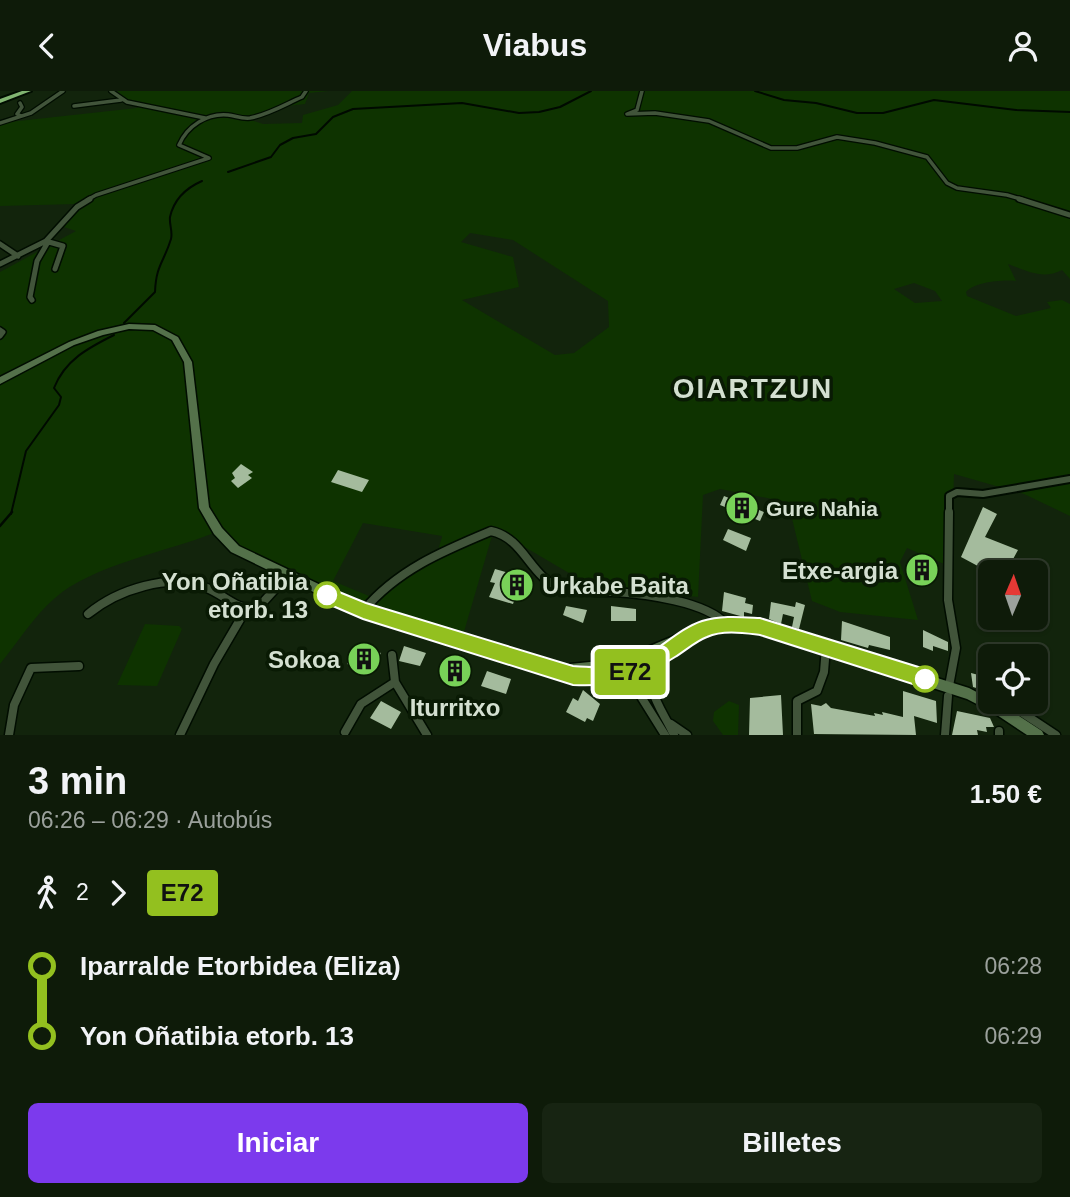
<!DOCTYPE html>
<html lang="es">
<head>
<meta charset="utf-8">
<style>
	:root { --surface:#0e1b09; --page:#172412; --text:#f1f3f6; --muted:#9ba19c; --line:#2e392a; --accent:#7c3aed }
	body { margin:0; font-family:Helvetica,sans-serif; background:var(--page); color:var(--text); height:100vh; display:flex; flex-direction:column; font-size:26px; white-space:nowrap }
	* { box-sizing:border-box; margin:0 }
	p { font-size:23px; color:var(--muted) }
	.icon { flex:none; width:38px; height:38px; fill:none; stroke:currentColor; stroke-width:2; stroke-linecap:round; stroke-linejoin:round }
	.map { position:relative; height:644px; overflow:hidden }
	.drawer { display:flex; flex-direction:column; background:var(--surface); flex:1 }
	.drawer>* { flex:none }
	.badge { padding:0 14px; border-radius:5px; font-size:24px; line-height:46px }
	.needle { width:46px; rotate:2deg }
	.buttons { position:absolute; left:978px; top:469px; display:grid; gap:14px }
	.buttons a { display:grid; place-items:center; width:70px; height:70px; border-radius:10px; background:var(--surface); box-shadow:0 2px 5px #0004,0 0 0 2px var(--line); font-size:35px }
	.map>.badge { position:absolute; translate:-50% -50%; box-shadow:0 0 0 4px #fff }
	.legs { display:flex; align-items:center; gap:10px; height:77px; padding:0 28px; font-size:23px }
	.legs p { margin-inline-start:auto }
	.head { display:flex; align-items:center; justify-content:space-between; height:119px; padding:0 28px }
	h1 { font-size:38px; font-weight:600; line-height:52px }
	.cta { display:flex; gap:14px; margin-top:auto; padding:14px 28px }
	.cta a { flex:1; height:80px; border-radius:10px; background:var(--accent); color:#fff; font-size:28px; font-weight:600; line-height:80px; text-align:center }
	.cta a+a { background:var(--page); color:var(--text) }
	ul { padding:0 28px; list-style:none }
	li { display:flex; align-items:center; gap:24px; height:70px; font-size:26px }
	li i { display:grid; place-items:center; width:10px; height:100%; margin:0 9px; background:currentColor }
	li i::after { content:''; width:18px; height:18px; margin:-9px; border:5px solid; border-radius:50%; background:var(--surface) }
	li p { margin-inline-start:auto }
	li:first-child i { background:linear-gradient(#0000 50%,currentColor 0) }
	li:last-child i { background:linear-gradient(currentColor 50%,#0000 0) }
	header { display:flex; justify-content:space-between; align-items:center; height:91px; padding:0 28px; background:var(--surface); font-size:32px; font-weight:600 }
	.map>svg:first-child { display:block }
</style>
</head>
<body>
<header><svg class="icon" aria-label="back" viewBox="0 0 24 24"><path d="M15 5l-7 7 7 7"/></svg>Viabus<svg class="icon" aria-label="person" viewBox="0 0 24 24"><circle cx="12" cy="8" r="4"/><path d="M4 21q1-7 8-7t8 7"/></svg></header>
<div class="map">
<svg width="1070" height="644" viewBox="0 0 1070 644">
	<rect width="100%" height="100%" fill="#12240c"/>
	<!-- green -->
	<path fill="#0e3300" fill-rule="evenodd" d="M117,0H329L309,2L305,13L279,16L251,29L263,33L302,32L303,24L338,14L352,0H1070V188L1062,179C1043,189 1027,180 1008,173L1016,190C1004,188 974,191 966,201L967,205L1016,225L1051,217L1047,211L1062,209L1070,213V425L1024,403L954,383L951,476L907,457L900,471L918,529L840,521L812,510L788,411L720,398L703,404L698,506L597,495L574,485L494,438L461,551L327,504L214,442C169,460 90,475 55,507C34,525 18,551 0,573V181L76,140L58,134L77,113L0,115V32L137,17L139,12L126,9ZM470,142L513,149L608,210L609,236L574,262L555,264L462,209L519,196L513,166L461,151ZM914,192L935,200L942,210L915,212L894,198ZM363,432L442,445V446L438,459L369,505L333,490Z
		M145,533L179,535L182,538L157,595L117,594Z
		M729,610L739,614L738,644H723L713,630L714,621Z"/>
	<g fill="none" stroke-linecap="round" stroke-linejoin="round">
		<!-- stream-far1 -->
		<path stroke="#000a00" stroke-width="2" d="M755,0L784,9L816,12L857,22H883L934,9L1016,19L1070,21
			M228,81L271,66L280,54L293,47L316,43L333,26L353,18L462,12L519,22L539,21L560,16L591,0
			M124,232L155,201C156,174 164,171 171,148C173,141 169,133 170,126C174,108 186,97 202,90
			M11,423L26,360L59,314L61,306L54,297C65,269 88,257 114,244"/>
		<!-- stream -->
		<path stroke="#000a00" stroke-width="2.5" d="M0,435L12,421"/>
	</g>
	<!-- building -->
	<path fill="#a4bb9d" d="M241,373L253,381L248,384L252,387L238,397L231,390L235,387L232,382Z
		M338,379L369,389L362,401L331,391Z
		M724,405L764,421L760,430L720,414Z
		M983,416L997,423L985,446L1018,459L1006,481H989L961,466Z
		M728,438L751,447L746,460L723,449Z
		M913,466L938,484L931,492L906,473Z
		M495,478L527,487L523,499L518,498L513,513L489,506L495,492L490,491Z
		M724,501L746,507L745,512L753,514L752,523L744,521V526L722,520Z
		M771,511L795,516L796,511L805,514L799,538L792,536L794,526L783,523L781,533L769,528Z
		M566,515L587,519L583,532L563,524Z
		M611,515L636,518V530H611Z
		M842,530L890,546V559L869,554L868,557L841,549Z
		M923,539L948,551V560L933,555V560L923,556Z
		M357,554L381,562L372,581L347,573Z
		M404,555L426,562L420,575L399,570Z
		M448,568L469,575L463,592L441,585Z
		M487,580L511,588L506,603L481,595Z
		M971,582L990,587V601L973,596Z
		M583,599L600,613L593,630L587,627L585,631L566,621L573,607L578,610Z
		M903,600L936,610L937,632L914,625L916,644L814,643L811,613L821,615L826,612L831,617L875,625L874,622L883,624L882,621L903,626Z
		M781,604L783,644H749L750,607Z
		M381,610L401,621L391,638L370,627Z
		M957,620L990,627L994,636H986L987,641L977,639L978,644H952Z"/>
	<g fill="none" stroke-linecap="round" stroke-linejoin="round">
		<defs>
			<path id="street-far3" d="M111,0L127,11L205,27
				M642,0L637,19L627,23L655,22L709,30L771,57H797L837,46L875,52L927,66L947,92L957,97L1007,104L1024,109
				M20,12L22,16L17,23L21,25
				M74,15L121,9
				M0,32L31,22L63,0
				M87,109L96,104L209,67L179,54C187,35 207,22 228,24C236,25 242,28 250,27C268,24 286,13 302,6L306,0"/>
			<path id="street-far2" d="M1019,108L1070,124
				M49,151L63,155L55,178
				M0,153L18,165
				M0,173L46,150L77,116L90,108
				M32,209L30,206L37,170L48,151
				M0,239L3,241L0,245"/>
			<path id="street-far1" d="M949,423V405L957,401L983,403L1070,388"/>
			<path id="street" d="M949,421L948,509L956,557L949,595
				M363,520C397,479 443,460 491,440C527,448 529,489 565,498C581,502 597,500 614,501C645,503 706,510 727,534
				M88,523C117,499 170,481 207,497C224,504 236,518 256,519L276,497L280,481
				M392,564L395,591L427,644
				M656,570C642,598 663,619 674,644
				M634,578L635,596L665,644
				M631,579L642,586L648,595
				M610,587L635,599
				M1006,611L1056,644
				M671,633L687,644
				M999,640V644
				M345,641L361,613L395,591
				M9,644L14,614L31,577L79,575
				M180,644L214,573L245,520
				M797,644V610L817,600L824,581L826,556
				M945,644L948,605"/>
			<path id="secondary" d="M129,233L155,234L178,246L192,271L209,416L222,437L239,455L365,515L565,577L570,573L619,568L683,541L687,542L695,536L704,533L733,528L760,531L969,597L990,608V611H997L1002,614L1042,640L1044,644H1027L994,622L967,608L760,541C741,539 724,538 705,544C694,548 683,558 672,564C638,585 613,593 573,591L363,525L231,461L214,443L199,417L184,271L172,249L153,239L129,238L103,244L74,254L0,293V286L69,251L98,240Z"/>
			<path id="highway" d="M22,0H31L0,12V8Z"/>
		</defs>
		<!-- street-far3 casing -->
		<use href="#street-far3" stroke="#010d00" stroke-width="6"/>
		<!-- street-far2 casing -->
		<use href="#street-far2" stroke="#010d00" stroke-width="8"/>
		<!-- street-far1 casing -->
		<use href="#street-far1" stroke="#010d00" stroke-width="10"/>
		<!-- street casing -->
		<use href="#street" stroke="#010d00" stroke-width="11"/>
		<!-- secondary casing -->
		<use href="#secondary" stroke="#010d00" stroke-width="3"/>
		<!-- highway casing -->
		<use href="#highway" stroke="#010d00" stroke-width="4"/>
		<!-- street-far3 -->
		<use href="#street-far3" stroke="#41543a" stroke-width="3.5"/>
		<!-- street-far2 -->
		<use href="#street-far2" stroke="#41543a" stroke-width="5"/>
		<!-- street-far1 -->
		<use href="#street-far1" stroke="#41543a" stroke-width="6"/>
		<!-- street -->
		<use href="#street" stroke="#41543a" stroke-width="8"/>
		<!-- secondary -->
		<use href="#secondary" fill="#54714a" fill-rule="evenodd"/>
		<!-- highway -->
		<use href="#highway" fill="#81b571" fill-rule="evenodd"/>
	</g>
	<!-- line-1 -->
	<path fill="#93c01f" stroke="#fff" stroke-width="2" d="M327,496L366,512L573,575C591,576 609,578 627,573C655,565 675,539 702,530C721,524 741,526 760,527L925,578L932,581L935,588L932,594L925,597L760,544C743,542 723,539 707,546C696,550 685,560 675,566C640,589 615,596 573,594L363,528L321,510L319,504L321,498Z"/>
	<!-- icons -->
	<defs>
		<symbol id="building-disc" viewBox="-11 -11 22 22"><circle r="9.5" fill="#78d258" stroke="#091a04"/><path d="M-4-6H4V6H1V3H-1V6H-4ZM-2.5-4.3h1.7v1.8h-1.7ZM.8-4.3h1.7v1.8H.8ZM-2.5-1h1.7V.8h-1.7ZM.8-1h1.7V.8H.8Z" fill="#111"/></symbol>
	</defs>
	<g fill-rule="evenodd">
		<use href="#building-disc" x="723" y="398" width="38" height="38"/>
		<use href="#building-disc" x="903" y="460" width="38" height="38"/>
		<use href="#building-disc" x="498" y="475" width="38" height="38"/>
		<use href="#building-disc" x="345" y="549" width="38" height="38"/>
		<use href="#building-disc" x="436" y="561" width="38" height="38"/>
	</g>
	<!-- markers -->
	<g fill="#fff" stroke="#93c01f" stroke-width="3.5">
		<circle cx="327" cy="504" r="12"/>
		<circle cx="925" cy="588" r="12"/>
	</g>
	<g text-anchor="middle" dominant-baseline="central" stroke-width="7" stroke-linejoin="round" paint-order="stroke">
		<!-- poi labels -->
		<g font-size="21" font-weight="bold" fill="#d4e0d1" stroke="#091a04" text-anchor="start">
			<text x="766" y="417">Gure Nahia</text>
		</g>
		<!-- near-poi labels -->
		<g font-size="24" font-weight="bold" fill="#d4e0d1" stroke="#091a04" text-anchor="end">
			<text x="898" y="479">Etxe-argia</text>
			<text x="542" y="494" text-anchor="start">Urkabe Baita</text>
			<text x="340" y="568">Sokoa</text>
			<text x="455" y="616" text-anchor="middle">Iturritxo</text>
		</g>
		<!-- near-stop labels -->
		<g font-size="24" font-weight="bold" fill="#d4e0d1" stroke="#091a04" text-anchor="end">
			<text x="308" y="490">Yon Oñatibia<tspan x="308" dy="28">etorb. 13</tspan></text>
		</g>
		<!-- district labels -->
		<g font-size="28" font-weight="bold" letter-spacing="2" fill="#d4e0d1" stroke="#091a04">
			<text x="753" y="297">OIARTZUN</text>
		</g>
	</g>
</svg>
<div class="buttons">
<a><svg class="needle" viewBox="-14 -14 28 28"><path d="M0-13l5 13h-10z" fill="#e53935"/><path d="M0 13l5-13h-10z" fill="#9ba19c"/></svg></a>
<a><svg class="icon" aria-label="locate" viewBox="0 0 24 24"><circle cx="12" cy="12" r="6"/><path d="M12 2v4M12 18v4M2 12h4M18 12h4"/></svg></a>
</div>
<b class="badge" style="left:630px;top:581px;background:#93c01f;color:#111">E72</b>
</div>
<section class="drawer">
<div class="head"><div><h1>3 min</h1><p>06:26 – 06:29 · Autobús</p></div><b>1.50 €</b></div>
<div class="legs"><svg class="icon" aria-label="walk" viewBox="0 0 24 24"><circle cx="13" cy="4" r="2"/><path d="M13 8l-2 6 4 7M11 14l-3 7M7 12l3-4h3l4 4"/></svg>2<svg class="icon" aria-label="forward" viewBox="0 0 24 24"><path d="M9 5l7 7-7 7"/></svg><b class="badge" style="background:#93c01f;color:#111">E72</b></div>
<ul>
<li><i style="color:#93c01f"></i><b>Iparralde Etorbidea (Eliza)</b><p>06:28</p></li>
<li><i style="color:#93c01f"></i><b>Yon Oñatibia etorb. 13</b><p>06:29</p></li>
</ul>
<div class="cta"><a>Iniciar</a><a>Billetes</a></div>
</section>
</body>
</html>
